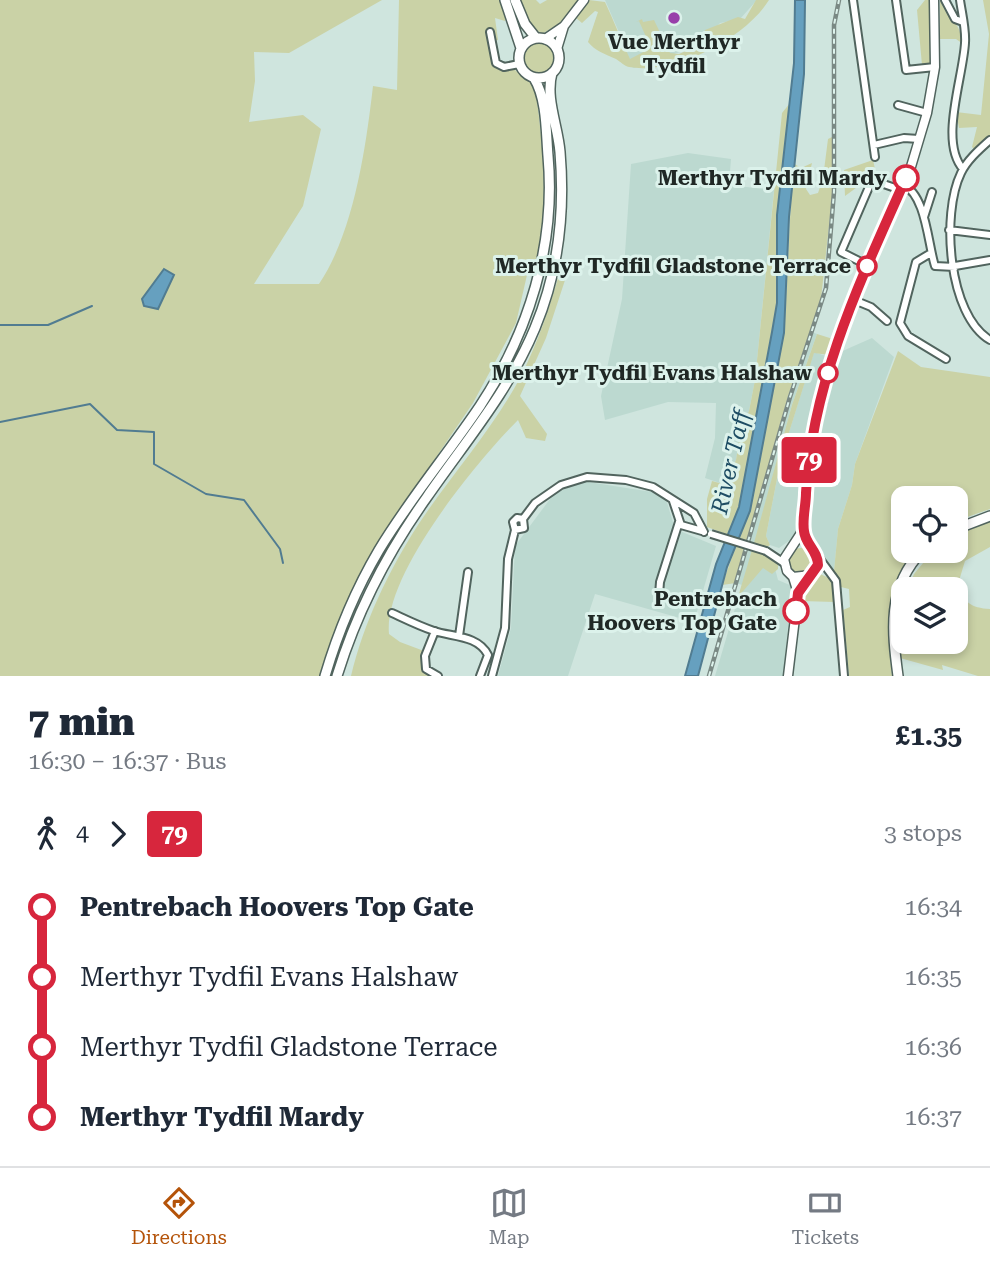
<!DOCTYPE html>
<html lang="en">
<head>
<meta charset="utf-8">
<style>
	:root { --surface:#fff; --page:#f6f6f7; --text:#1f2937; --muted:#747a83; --line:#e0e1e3; --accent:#b45309 }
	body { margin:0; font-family:"Roboto Serif",serif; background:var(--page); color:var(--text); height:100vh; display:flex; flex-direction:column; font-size:26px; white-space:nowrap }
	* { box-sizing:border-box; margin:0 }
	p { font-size:23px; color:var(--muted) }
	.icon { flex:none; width:38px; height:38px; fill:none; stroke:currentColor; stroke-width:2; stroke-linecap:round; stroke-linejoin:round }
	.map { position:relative; height:676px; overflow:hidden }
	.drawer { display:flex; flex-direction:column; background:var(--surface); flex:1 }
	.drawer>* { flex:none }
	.badge { padding:0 14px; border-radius:5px; font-size:24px; line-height:46px }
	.tools { position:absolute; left:891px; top:486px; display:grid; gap:14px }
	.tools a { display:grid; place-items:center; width:77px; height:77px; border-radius:14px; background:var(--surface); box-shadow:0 4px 10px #0003; font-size:35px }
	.map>.badge { position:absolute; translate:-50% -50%; box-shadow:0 0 0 4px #fff }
	.legs { display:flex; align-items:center; gap:10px; height:77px; padding:0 28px; font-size:23px }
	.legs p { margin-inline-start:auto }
	.overview { display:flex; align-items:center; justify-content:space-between; height:119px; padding:0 28px }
	h1 { font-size:38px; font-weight:800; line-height:52px }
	ul { padding:0 28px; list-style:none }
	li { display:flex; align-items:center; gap:24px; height:70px; font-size:26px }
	li i { display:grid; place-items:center; width:10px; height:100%; margin:0 9px; background:currentColor }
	li i::after { content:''; width:18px; height:18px; margin:-9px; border:5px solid; border-radius:50%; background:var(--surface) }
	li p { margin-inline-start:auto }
	li:first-child i { background:linear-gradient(#0000 50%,currentColor 0) }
	li:last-child i { background:linear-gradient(currentColor 50%,#0000 0) }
	.tab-bar { display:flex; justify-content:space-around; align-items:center; height:98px; border-top:2px solid var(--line); background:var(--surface); font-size:19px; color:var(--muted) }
	.tab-bar a { display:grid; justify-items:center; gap:4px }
	.tab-bar .on { color:var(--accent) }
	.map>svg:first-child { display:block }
</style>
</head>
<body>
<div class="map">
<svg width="990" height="676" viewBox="0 0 990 676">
	<rect width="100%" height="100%" fill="#cfe5de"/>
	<!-- built -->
	<path fill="#bcd9d0" d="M605,0H757L740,19L720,23L700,45L634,68L620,61L625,46Z
		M688,153L731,159L729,185L774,190L755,380L749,411L741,426L736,460L723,484L705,478L715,438L716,403L668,402L605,420L601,396L622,299L631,164Z
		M812,332L817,334L792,405L752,553L773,561L778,580L792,586L783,676H715L742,585L736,583L788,396Z
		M872,338L894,357L855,464L852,485L838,529L834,571L810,537L793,538L779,548L770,545L766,536L781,458L814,352L826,356L838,353Z
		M582,481L652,492L666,499L675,529L716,546L694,622L595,594L568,676H498L511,628L515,546L553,495Z"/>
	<!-- green -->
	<path fill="#cad2a6" d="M0,0H382L289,53L254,52L255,81L249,122L303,115L321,129L303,206L254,284H319C354,232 366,147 373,86L397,90L399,0H500L506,15L505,21L495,18L498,40L490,42L492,61L500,70H515L535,86C545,159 548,201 536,274L527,275L516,323L473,403L377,544L338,622L320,676H0Z
		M519,0H536L540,4L547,0H580L563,21L542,34L531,26Z
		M589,0L605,2C614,21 621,40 630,59L651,48L639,21L636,22L642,19L643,22L654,20L670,53L679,54L699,45L705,30L738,17L745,19L756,0H769C744,40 672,75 629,67C624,66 621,62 616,59C605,54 595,51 588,42L598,12L595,11L582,23L576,18Z
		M925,0H930L932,63L922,65L917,10Z
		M940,0H943C949,17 961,25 963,44L956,39H940Z
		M983,0H990V137L975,150L972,147L977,127L959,128L956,112L981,115L989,34Z
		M524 58a15 15 0 1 1 30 0a15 15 0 1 1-30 0Z
		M790,103L777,215V303L739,507L729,535L707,527V499L712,481L723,484L736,460L741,426L749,411L755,380L782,113Z
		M832,137V198L821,299L788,396L748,541L739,538L756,482L784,333L793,163L801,168L812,163L806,189L810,195L818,193L823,178L828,139Z
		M873,160L876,173L864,182L861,181L860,185L845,196L844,170Z
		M560,271H568L546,338L520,396L547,434L545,441L526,438L518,420C477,461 383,575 389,634L400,642L424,651V670L434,676H351C364,622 388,572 418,525C451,475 493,429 521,376C538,342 550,307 560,271Z
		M817,334L833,339L829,355L814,353L781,458L766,536L770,545L767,547L754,543L792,405Z
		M898,351L921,367L990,377V509L956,521V499H903V551H913C884,590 887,630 892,676H849L843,610L850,607L849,589L841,587L834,571L838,529L852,485L855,464Z
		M990,522V547L965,561L958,584C963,602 971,608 990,609V676H978L942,665L943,670L900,658L899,626L903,599V642H956V590H907L914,574L933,551H956V535Z
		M736,546L746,548L736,583L722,585Z
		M788 561a13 13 0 1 1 26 0a13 13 0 1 1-26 0Z
		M752,550L778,559V569L772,574L763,568L738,597Z
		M818,573L831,579L835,602L801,601L802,591Z"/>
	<!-- water -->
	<path fill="#66a0bf" stroke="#517c91" stroke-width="2" d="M795,0H805L804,74L789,217L784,333L750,511L727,567L698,676H685L716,564L739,507L772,332L777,303V215L794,63Z
		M164,269L174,275L158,309L144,306L142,299Z"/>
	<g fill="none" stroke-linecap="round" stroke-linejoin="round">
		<!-- stream -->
		<path stroke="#517c91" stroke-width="2" d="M0,325H48L92,306
			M0,422L90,404L117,430L154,432V464L206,494L244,500L280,549L283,563"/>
		<defs>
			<path id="minor" d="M853,0L875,157
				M896,0L906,70L935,67
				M945,0L955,19L963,22
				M960,0C962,14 966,29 965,43C963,78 939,142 963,169
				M490,32L496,63L504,67L519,64
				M898,105L927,113
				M990,140C980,149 967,160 961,173C941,214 948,315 990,340
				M874,145L904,138L919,139
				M903,185C926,194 928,245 935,266L955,267
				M924,217L932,192
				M949,230L990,235
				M931,253L916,262L900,323L908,336L946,359
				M867,265L841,252L872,180L901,190
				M955,266L990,260
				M854,300L871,307L887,321
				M673,501L681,525L702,531
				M515,530L524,528L523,519L535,503L561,485L587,477L626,480L653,487L694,513L704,532
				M766,551L784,563
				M817,555L836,581L844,676
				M659,595L660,582L679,522
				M392,613C405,619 419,626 434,631C452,637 478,635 488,655L480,676
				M435,631L425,656L426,669L438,676
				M459,636L468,572
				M492,676L505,628L508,559L515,530L513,522L517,518L523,519"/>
			<path id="major" d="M545,39L564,26
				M557,49L564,26L584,0
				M811,575L793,577L787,571L784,559L803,530L811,447L837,341L910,170L927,113L935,67L934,0
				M798,593L818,565L816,554L803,530
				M788,676L798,593L793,577"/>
			<path id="highway" d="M505,0L521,48
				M515,0L525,24L536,38
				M519 58a20 20 0 1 1 40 0a20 20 0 1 1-40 0Z
				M956,529L990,516
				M325,676C338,632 356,589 379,550C409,500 447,455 480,406C529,332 556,245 548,156C546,132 547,99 534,78
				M337,676C357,611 387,553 427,497C465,442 509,391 535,328C558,273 565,211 560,152C558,126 545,98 552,73
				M898,676C892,631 887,587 922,551"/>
		</defs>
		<!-- minor casing -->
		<use href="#minor" stroke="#51645e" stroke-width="10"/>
		<!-- major casing -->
		<use href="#major" stroke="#51645e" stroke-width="11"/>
		<!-- highway casing -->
		<use href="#highway" stroke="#51645e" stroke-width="12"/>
		<!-- minor -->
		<use href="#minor" stroke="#fff" stroke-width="6"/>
		<!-- major -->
		<use href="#major" stroke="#fff" stroke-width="8"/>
		<!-- highway -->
		<use href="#highway" stroke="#fff" stroke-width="9"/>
		<defs>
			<path id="rail" d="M709,676L790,397L826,288L834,192V25L839,0"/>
		</defs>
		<!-- rail casing -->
		<use href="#rail" stroke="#7a8984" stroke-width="4.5"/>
		<!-- rail -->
		<use href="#rail" stroke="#dcf2eb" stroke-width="2" stroke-dasharray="5" stroke-linecap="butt"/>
		<defs>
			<path id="minor-bridge" d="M711,534L766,551"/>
		</defs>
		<!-- minor-bridge casing -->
		<use href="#minor-bridge" stroke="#51645e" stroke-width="10" stroke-linecap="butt"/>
		<!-- minor-bridge -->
		<use href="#minor-bridge" stroke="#fff" stroke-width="6"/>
	</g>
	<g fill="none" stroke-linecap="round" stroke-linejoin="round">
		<defs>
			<path id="line-1" d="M796,611L798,593L818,565C818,551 805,544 804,531C802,519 806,505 806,493C812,381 861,279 906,178"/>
		</defs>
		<!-- line-1 casing -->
		<use href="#line-1" stroke="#fff" stroke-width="16"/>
		<!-- line-1 -->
		<use href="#line-1" stroke="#d7263d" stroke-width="10"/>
	</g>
	<!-- markers -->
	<circle fill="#983faa" stroke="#dcf2eb" stroke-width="2.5" cx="674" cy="18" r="7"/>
	<g fill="#fff" stroke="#d7263d" stroke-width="3.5">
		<circle cx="906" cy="178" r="12"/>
		<circle cx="867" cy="266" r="9"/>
		<circle cx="828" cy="373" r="9"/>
		<circle cx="796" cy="611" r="12"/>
	</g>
	<g text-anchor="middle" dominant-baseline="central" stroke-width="6" stroke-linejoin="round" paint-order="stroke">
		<!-- poi labels -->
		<g font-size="21" font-weight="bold" fill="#202825" stroke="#dcf2eb">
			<text x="674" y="42">Vue Merthyr<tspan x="674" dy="24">Tydfil</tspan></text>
		</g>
		<!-- stop labels -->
		<g font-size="21" font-weight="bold" fill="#202825" stroke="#dcf2eb" text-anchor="end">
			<text x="887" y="178">Merthyr Tydfil Mardy</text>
			<text x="851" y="266">Merthyr Tydfil Gladstone Terrace</text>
			<text x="812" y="373">Merthyr Tydfil Evans Halshaw</text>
			<text x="777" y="599">Pentrebach<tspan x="777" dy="24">Hoovers Top Gate</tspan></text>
		</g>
		<!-- water labels -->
		<g font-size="23" font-style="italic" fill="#1d4c63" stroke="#dcf2eb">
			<text transform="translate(731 462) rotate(-77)">River Taff</text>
		</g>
	</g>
</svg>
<div class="tools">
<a><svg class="icon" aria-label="locate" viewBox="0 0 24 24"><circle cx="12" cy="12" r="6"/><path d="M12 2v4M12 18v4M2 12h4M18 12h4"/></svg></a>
<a><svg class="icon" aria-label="layers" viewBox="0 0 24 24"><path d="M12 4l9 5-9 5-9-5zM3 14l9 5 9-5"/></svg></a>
</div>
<b class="badge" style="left:809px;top:460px;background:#d7263d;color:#fff">79</b>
</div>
<section class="drawer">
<div class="overview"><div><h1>7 min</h1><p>16:30 – 16:37 · Bus</p></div><b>£1.35</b></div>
<div class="legs"><svg class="icon" aria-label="walk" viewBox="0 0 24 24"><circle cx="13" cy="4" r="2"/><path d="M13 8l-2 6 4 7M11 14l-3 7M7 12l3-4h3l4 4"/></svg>4<svg class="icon" aria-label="forward" viewBox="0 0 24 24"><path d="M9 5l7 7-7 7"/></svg><b class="badge" style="background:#d7263d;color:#fff">79</b><p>3 stops</p></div>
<ul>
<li><i style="color:#d7263d"></i><b>Pentrebach Hoovers Top Gate</b><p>16:34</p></li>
<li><i style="color:#d7263d"></i><span>Merthyr Tydfil Evans Halshaw</span><p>16:35</p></li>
<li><i style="color:#d7263d"></i><span>Merthyr Tydfil Gladstone Terrace</span><p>16:36</p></li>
<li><i style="color:#d7263d"></i><b>Merthyr Tydfil Mardy</b><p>16:37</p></li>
</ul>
</section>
<nav class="tab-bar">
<a class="on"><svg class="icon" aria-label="directions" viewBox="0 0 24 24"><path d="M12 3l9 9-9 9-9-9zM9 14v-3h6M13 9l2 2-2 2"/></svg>Directions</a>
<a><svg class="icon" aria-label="map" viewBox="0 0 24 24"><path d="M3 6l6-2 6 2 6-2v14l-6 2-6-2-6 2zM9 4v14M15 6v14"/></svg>Map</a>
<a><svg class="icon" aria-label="tickets" viewBox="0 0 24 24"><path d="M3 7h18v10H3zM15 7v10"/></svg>Tickets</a>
</nav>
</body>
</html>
